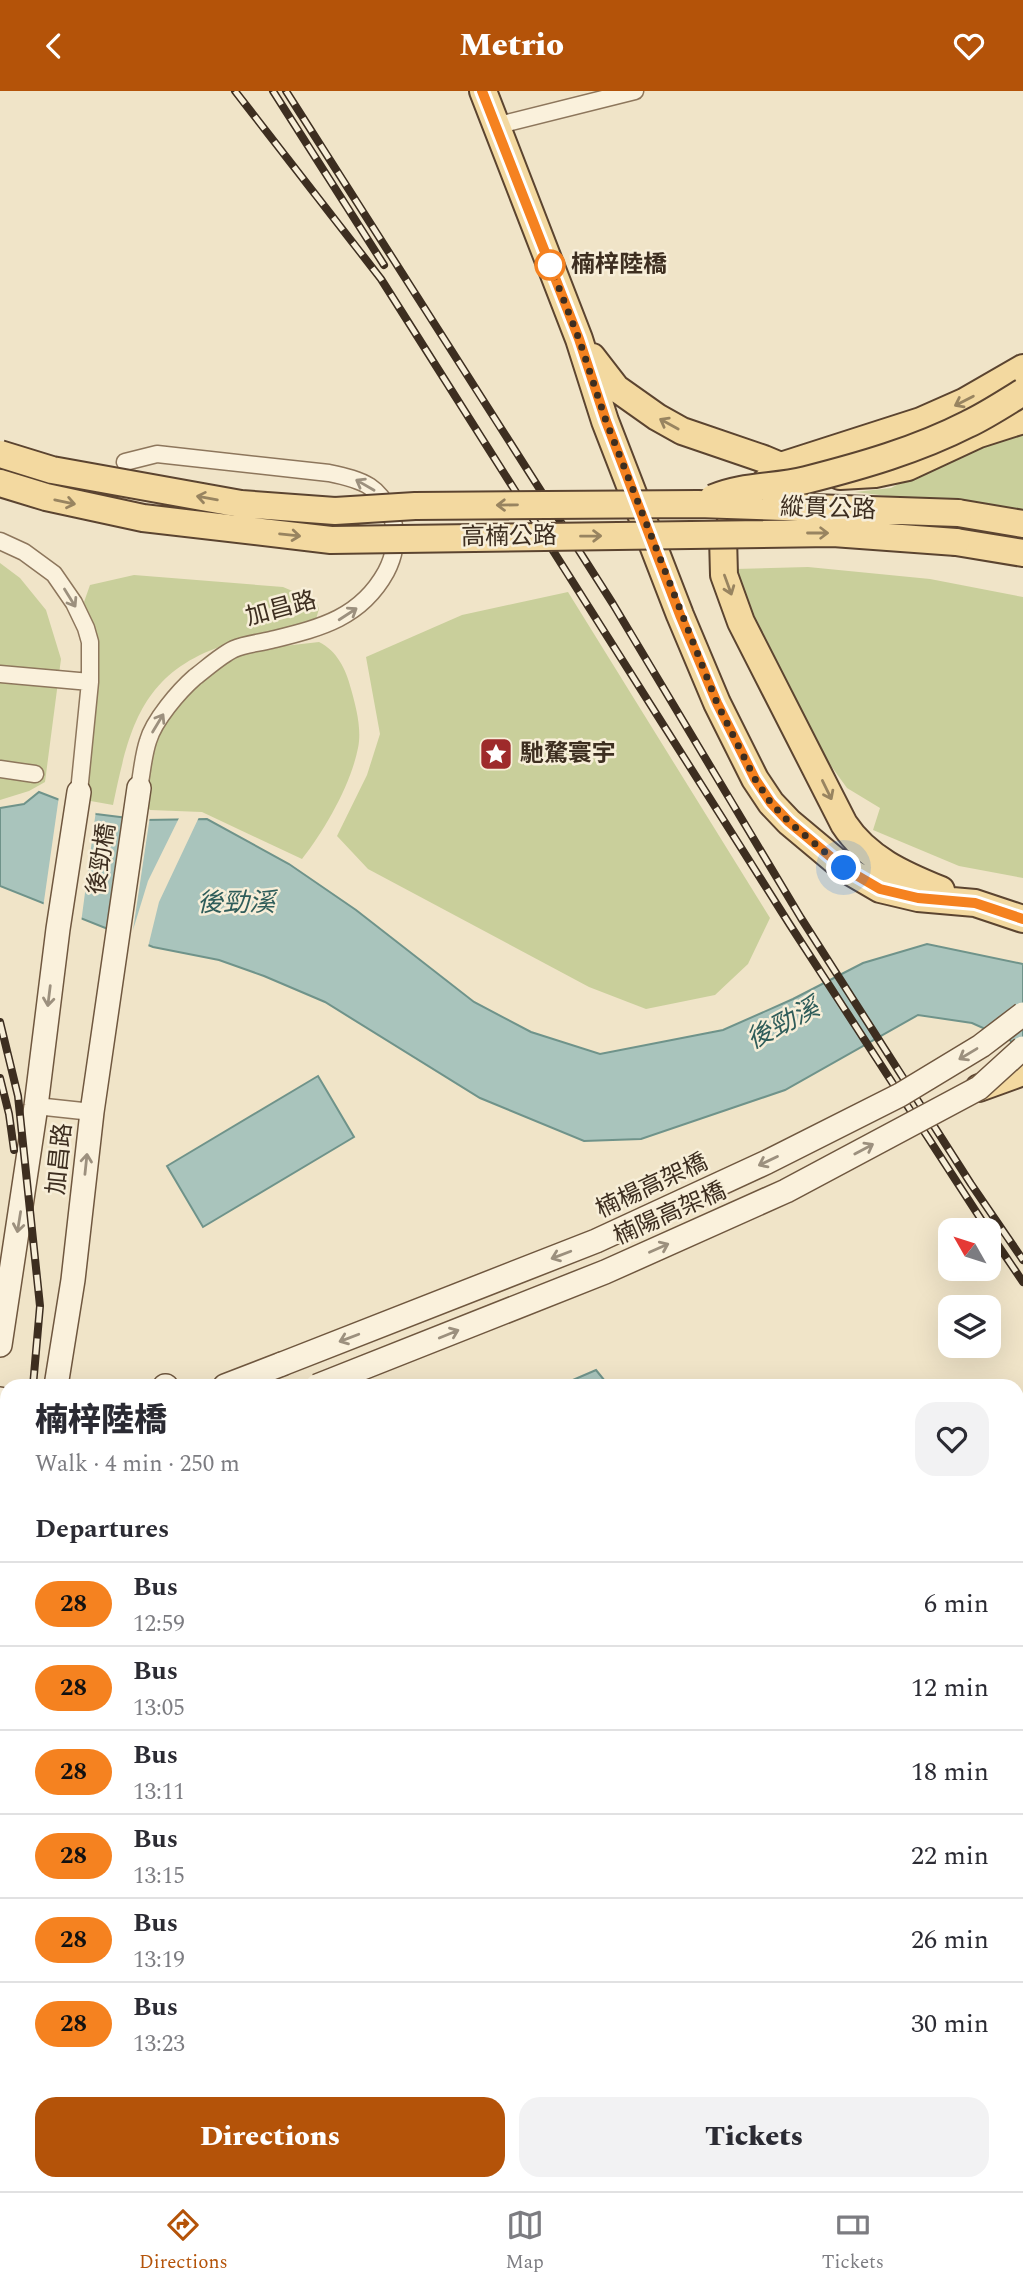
<!DOCTYPE html>
<html lang="en">
<head>
<meta charset="utf-8">
<style>
	:root { --surface:#fff; --page:#f2f2f3; --text:#2b2b33; --muted:#7c7c81; --line:#e1e1e2; --accent:#b45309 }
	body { margin:0; font-family:Spectral,"Noto Sans TC",serif; background:var(--page); color:var(--text); height:100vh; display:flex; flex-direction:column; font-size:26px; white-space:nowrap }
	* { box-sizing:border-box; margin:0 }
	p { font-size:23px; color:var(--muted) }
	.icon { flex:none; width:38px; height:38px; fill:none; stroke:currentColor; stroke-width:2; stroke-linecap:round; stroke-linejoin:round }
	.map { position:relative; flex:1; overflow:hidden }
	.details { position:absolute; left:0px; top:1288px; width:1024px; height:812px; display:flex; flex-direction:column; background:var(--surface); border-radius:21px 21px 0 0; box-shadow:0 7px 28px #0002 }
	.details>* { flex:none }
	.badge { padding:0 14px; border-radius:23px; font-size:24px; line-height:46px }
	.needle { width:46px; rotate:309deg }
	.buttons { position:absolute; left:938px; top:1127px; display:grid; gap:14px }
	.buttons a { display:grid; place-items:center; width:63px; height:63px; border-radius:14px; background:var(--surface); box-shadow:0 7px 28px #0002; font-size:35px }
	.you { position:absolute; width:35px; height:35px; margin:-18px; border:5px solid #fff; border-radius:50%; background:#1a73e8; box-shadow:0 0 0 10px #1a73e833 }
	.map>.badge { position:absolute; translate:-50% -50%; box-shadow:0 0 0 4px #fff }
	h2 { padding:0 35px; font-size:26px; line-height:63px }
	.round { display:grid; place-items:center; flex:none; width:74px; height:74px; border-radius:21px; background:var(--page) }
	.head { display:flex; align-items:center; justify-content:space-between; height:119px; padding:0 35px }
	h1 { font-size:33px; font-weight:800; line-height:52px }
	.action { display:flex; gap:14px; margin-top:auto; padding:14px 35px }
	.action a { flex:1; height:80px; border-radius:21px; background:var(--accent); color:#fff; font-size:28px; font-weight:800; line-height:80px; text-align:center }
	.action a+a { background:var(--page); color:var(--text) }
	ul { padding:0; list-style:none }
	li { display:flex; align-items:center; gap:21px; height:84px; padding:0 35px; border-top:2px solid var(--line) }
	li div { flex:1 }
	li b { display:block; font-size:26px }
	li em { font-style:normal }
	li .badge { min-width:77px; font-weight:700; text-align:center }
	header { display:flex; justify-content:space-between; align-items:center; height:91px; padding:0 35px; background:var(--accent); color:#fff; font-size:32px; font-weight:800 }
	.dock { display:flex; justify-content:space-around; align-items:center; height:98px; border-top:2px solid var(--line); background:var(--surface); font-size:19px; color:var(--muted) }
	.dock a { display:grid; justify-items:center; gap:4px }
	.dock .selected { color:var(--accent) }
	.map>svg:first-child { display:block }
</style>
</head>
<body>
<header><svg class="icon" aria-label="back" viewBox="0 0 24 24"><path d="M15 5l-7 7 7 7"/></svg>Metrio<svg class="icon" aria-label="heart" viewBox="0 0 24 24"><path d="M12 20l-8-8c-3-5 5-10 8-4 3-6 11-1 8 4z"/></svg></header>
<div class="map">
<svg width="1023" height="2100" viewBox="0 0 1023 2100">
	<rect width="100%" height="100%" fill="#f0e4c8"/>
	<!-- green -->
	<path fill="#c9cf9b" d="M1023,342V424L994,418L855,401L891,397L949,366Z
		M0,472L20,487L46,519L61,568L45,691L29,700L0,709Z
		M808,476L930,488L1023,506V787L959,775L873,739L880,717L847,697L826,668L764,559L735,478Z
		M134,484L283,496L316,510L319,518L316,528C286,539 253,544 222,555C141,583 129,638 113,714L85,709L96,619V553L84,511L90,494Z
		M568,501L770,827L748,873L715,904L646,918L589,896L368,778L337,745L367,684L380,643L366,566L462,524Z
		M319,551C337,560 346,578 351,598C356,616 362,638 358,657C351,693 325,739 302,768L202,721L150,719L142,710L155,646L196,593L230,567L258,558Z"/>
	<!-- water -->
	<path fill="#a9c4bc" stroke="#6f938a" stroke-width="2" d="M39,701L96,723L144,729L207,728L289,773L356,819L474,911L531,941L600,963L723,939L793,908L863,872L927,853L1023,873V969L1010,949L972,932L918,924L785,999L641,1048L584,1050L480,1007L325,911L264,885L219,869L153,856L0,795V717L24,713Z
		M318,985L354,1046L203,1136L167,1075Z
		M596,1279L609,1295H559Z"/>
	<!-- pier -->
	<path fill="#f0e4c8" d="M59,705L96,719L81,832L43,817Z
		M200,724L159,811L148,856L110,843L144,726L150,725L133,839L148,790L180,725Z"/>
	<g fill="none" stroke-linecap="round" stroke-linejoin="round">
		<defs>
			<path id="street" d="M495,35L635,0
				M125,371L157,363L329,382C363,389 382,395 393,430C398,447 394,466 386,481C360,528 319,537 271,549C259,552 245,553 234,558C221,564 207,577 195,586C179,600 154,629 148,650C143,665 142,682 139,697
				M0,450L24,461L54,483L74,512L86,537L90,551V591L79,701
				M0,583L90,591
				M0,678L35,683
				M36,1015L92,1021
				M194,2100L198,2093"/>
			<path id="secondary" d="M0,1254L36,1015L58,838L79,701
				M56,1295L73,1189L92,1021L139,697
				M165,1295H166
				M225,1295L282,1273
				M0,1308L7,1343
				M0,1401L7,1390
				M0,1634L7,1595
				M0,1994L7,1997
				M0,2022L7,2025
				M164,2093L180,2100
				M220,2093L233,2100"/>
			<path id="primary" d="M483,0L579,248L605,330L680,524L717,612L755,688L771,712L789,731L844,777L880,798L918,807L975,812L1023,828
				M592,266L616,297L657,326L682,340L764,368L795,381
				M840,385L875,383L908,376L979,343L1023,329
				M958,422L1023,433
				M956,451L1023,462
				M941,799C904,784 867,768 844,733L741,531L724,484L723,446L739,419L781,375L921,330L964,311L1023,277
				M979,997L1023,981"/>
		</defs>
		<!-- street casing -->
		<use href="#street" stroke="#8d765c" stroke-width="19"/>
		<!-- secondary casing -->
		<use href="#secondary" stroke="#6f573f" stroke-width="26"/>
		<!-- primary casing -->
		<use href="#primary" stroke="#5b4430" stroke-width="30"/>
		<!-- street -->
		<use href="#street" stroke="#faf1dc" stroke-width="16"/>
		<!-- secondary -->
		<use href="#secondary" stroke="#faf1dc" stroke-width="23"/>
		<!-- primary -->
		<use href="#primary" stroke="#f3d9a0" stroke-width="26"/>
		<defs>
			<path id="rail" d="M235,0L381,188L790,834L988,1139
				M273,0L384,174
				M286,0L613,513L801,827L971,1093L1023,1169
				M0,931L18,1005L40,1215L33,1295
				M0,987L9,1023L14,1059
				M989,1141L1023,1191
				M0,1493L7,1454
				M0,1546L7,1506"/>
		</defs>
		<!-- rail casing -->
		<use href="#rail" stroke="#3d2e20" stroke-width="8"/>
		<!-- rail -->
		<use href="#rail" stroke="#f7eed8" stroke-width="5" stroke-dasharray="16" stroke-linecap="butt"/>
		<defs>
			<path id="secondary-bridge" d="M282,1273L596,1150L767,1071L900,1004L981,955L1023,923
				M317,1295L605,1181L786,1100L979,997L1023,957"/>
			<path id="primary-bridge" d="M0,363L52,379L241,413L335,420L415,415L698,413L958,422
				M0,392L46,406L143,427L331,449L833,442L956,451
				M713,407C744,394 774,397 806,389C861,375 917,359 968,333C987,324 1005,312 1023,301"/>
		</defs>
		<!-- secondary-bridge casing -->
		<use href="#secondary-bridge" stroke="#6f573f" stroke-width="26" stroke-linecap="butt"/>
		<!-- primary-bridge casing -->
		<use href="#primary-bridge" stroke="#5b4430" stroke-width="30" stroke-linecap="butt"/>
		<!-- secondary-bridge -->
		<use href="#secondary-bridge" stroke="#faf1dc" stroke-width="23"/>
		<!-- primary-bridge -->
		<use href="#primary-bridge" stroke="#f3d9a0" stroke-width="26"/>
	</g>
	<!-- one-way arrows -->
	<defs><path id="oneway-shaft" d="M-6 0H5M1.5-3L5.5 0L1.5 3" fill="none" stroke-width="1.6" stroke-linecap="round" stroke-linejoin="round" transform="scale(1.75)"/></defs>
	<g stroke="#988460">
		<use href="#oneway-shaft" transform="translate(964 310) rotate(153)"/>
		<use href="#oneway-shaft" transform="translate(669 333) rotate(-151)"/>
		<use href="#oneway-shaft" transform="translate(207 407) rotate(-170)"/>
		<use href="#oneway-shaft" transform="translate(65 411) rotate(12)"/>
		<use href="#oneway-shaft" transform="translate(507 414) rotate(179)"/>
		<use href="#oneway-shaft" transform="translate(818 442)"/>
		<use href="#oneway-shaft" transform="translate(290 444) rotate(6)"/>
		<use href="#oneway-shaft" transform="translate(591 445) rotate(-1)"/>
		<use href="#oneway-shaft" transform="translate(728 494) rotate(70)"/>
		<use href="#oneway-shaft" transform="translate(827 699) rotate(64)"/>
	</g>
	<g stroke="#9c907e">
		<use href="#oneway-shaft" transform="translate(365 394) rotate(-150)"/>
		<use href="#oneway-shaft" transform="translate(70 507) rotate(58)"/>
		<use href="#oneway-shaft" transform="translate(348 523) rotate(-33)"/>
		<use href="#oneway-shaft" transform="translate(158 632) rotate(-59)"/>
		<use href="#oneway-shaft" transform="translate(49 905) rotate(97)"/>
		<use href="#oneway-shaft" transform="translate(968 963) rotate(149)"/>
		<use href="#oneway-shaft" transform="translate(864 1058) rotate(-28)"/>
		<use href="#oneway-shaft" transform="translate(768 1070) rotate(154)"/>
		<use href="#oneway-shaft" transform="translate(86 1073) rotate(-84)"/>
		<use href="#oneway-shaft" transform="translate(19 1131) rotate(99)"/>
		<use href="#oneway-shaft" transform="translate(659 1157) rotate(-24)"/>
		<use href="#oneway-shaft" transform="translate(561 1164) rotate(159)"/>
		<use href="#oneway-shaft" transform="translate(449 1243) rotate(-22)"/>
		<use href="#oneway-shaft" transform="translate(349 1247) rotate(159)"/>
	</g>
	<g fill="none" stroke-linecap="round" stroke-linejoin="round">
		<defs>
			<path id="line" d="M482,0L579,248L606,330L680,524L717,612L755,688L771,712L789,731L844,777L880,798L918,807L975,812L1023,828"/>
		</defs>
		<!-- line casing -->
		<use href="#line" stroke="#fff" stroke-width="16"/>
		<!-- line -->
		<use href="#line" stroke="#f58220" stroke-width="10"/>
		<!-- walk -->
		<path stroke="#3d2e20" stroke-width="7" stroke-dasharray="0 12.6" d="M550,174L579,248L606,330L717,612L755,688L771,712L789,731L844,777"/>
	</g>
	<!-- icons -->
	<defs>
		<symbol id="sight-square" viewBox="-11 -11 22 22"><rect x="-9" y="-9" width="18" height="18" rx="4" fill="#9e2a2b" stroke="#f7eed8"/><path d="M0-6L1.8-2.2L6-1.7L2.9 1.2L3.7 5.4L0 3.3L-3.7 5.4L-2.9 1.2L-6-1.7L-1.8-2.2Z" fill="#fff"/></symbol>
	</defs>
	<g fill-rule="evenodd">
		<use href="#sight-square" x="477" y="644" width="38" height="38"/>
	</g>
	<!-- markers -->
	<circle fill="#fff" stroke="#f58220" stroke-width="3.5" cx="550" cy="174" r="14"/>
	<g text-anchor="middle" dominant-baseline="central" stroke-width="5" stroke-linejoin="round" paint-order="stroke">
		<!-- stop labels -->
		<g font-size="24" font-weight="bold" fill="#3d2e20" stroke="#f7eed8" text-anchor="start">
			<text x="571" y="174">楠梓陸橋</text>
		</g>
		<!-- street labels -->
		<g font-size="24" fill="#3d2e20" stroke="#f7eed8">
			<text transform="translate(828 418) rotate(2)">縱貫公路</text>
			<text transform="translate(509 446) rotate(-1)">高楠公路</text>
			<text transform="translate(281 518) rotate(-15)">加昌路</text>
			<text transform="translate(102 768) rotate(-81)">後勁橋</text>
			<text transform="translate(60 1068) rotate(-84)">加昌路</text>
			<text transform="translate(652 1095) rotate(-25)">楠楊高架橋</text>
			<text transform="translate(670 1123) rotate(-24)">楠陽高架橋</text>
		</g>
		<!-- poi labels -->
		<g font-size="24" font-weight="bold" fill="#3d2e20" stroke="#f7eed8" text-anchor="start">
			<text x="520" y="663">馳騖寰宇</text>
		</g>
		<!-- water labels -->
		<g font-size="26" font-style="italic" fill="#2f5d5a" stroke="#f7eed8">
			<text x="236" y="812">後勁溪</text>
			<text transform="translate(783 933) rotate(-28)">後勁溪</text>
		</g>
	</g>
</svg>
<div class="buttons">
<a><svg class="needle" viewBox="-14 -14 28 28"><path d="M0-13l5 13h-10z" fill="#e53935"/><path d="M0 13l5-13h-10z" fill="#7c7c81"/></svg></a>
<a><svg class="icon" aria-label="layers" viewBox="0 0 24 24"><path d="M12 4l9 5-9 5-9-5zM3 14l9 5 9-5"/></svg></a>
</div>
<div class="you" style="left:844px;top:777px"></div>
<section class="details">
<div class="head"><div><h1>楠梓陸橋</h1><p>Walk · 4 min · 250 m</p></div><a class="round"><svg class="icon" aria-label="heart" viewBox="0 0 24 24"><path d="M12 20l-8-8c-3-5 5-10 8-4 3-6 11-1 8 4z"/></svg></a></div>
<h2>Departures</h2>
<ul>
<li><span class="badge" style="background:#f58220;color:#111">28</span><div><b>Bus</b><p>12:59</p></div><em>6 min</em></li>
<li><span class="badge" style="background:#f58220;color:#111">28</span><div><b>Bus</b><p>13:05</p></div><em>12 min</em></li>
<li><span class="badge" style="background:#f58220;color:#111">28</span><div><b>Bus</b><p>13:11</p></div><em>18 min</em></li>
<li><span class="badge" style="background:#f58220;color:#111">28</span><div><b>Bus</b><p>13:15</p></div><em>22 min</em></li>
<li><span class="badge" style="background:#f58220;color:#111">28</span><div><b>Bus</b><p>13:19</p></div><em>26 min</em></li>
<li><span class="badge" style="background:#f58220;color:#111">28</span><div><b>Bus</b><p>13:23</p></div><em>30 min</em></li>
</ul>
<div class="action"><a>Directions</a><a>Tickets</a></div>
</section>
</div>
<nav class="dock">
<a class="selected"><svg class="icon" aria-label="directions" viewBox="0 0 24 24"><path d="M12 3l9 9-9 9-9-9zM9 14v-3h6M13 9l2 2-2 2"/></svg>Directions</a>
<a><svg class="icon" aria-label="map" viewBox="0 0 24 24"><path d="M3 6l6-2 6 2 6-2v14l-6 2-6-2-6 2zM9 4v14M15 6v14"/></svg>Map</a>
<a><svg class="icon" aria-label="tickets" viewBox="0 0 24 24"><path d="M3 7h18v10H3zM15 7v10"/></svg>Tickets</a>
</nav>
</body>
</html>
